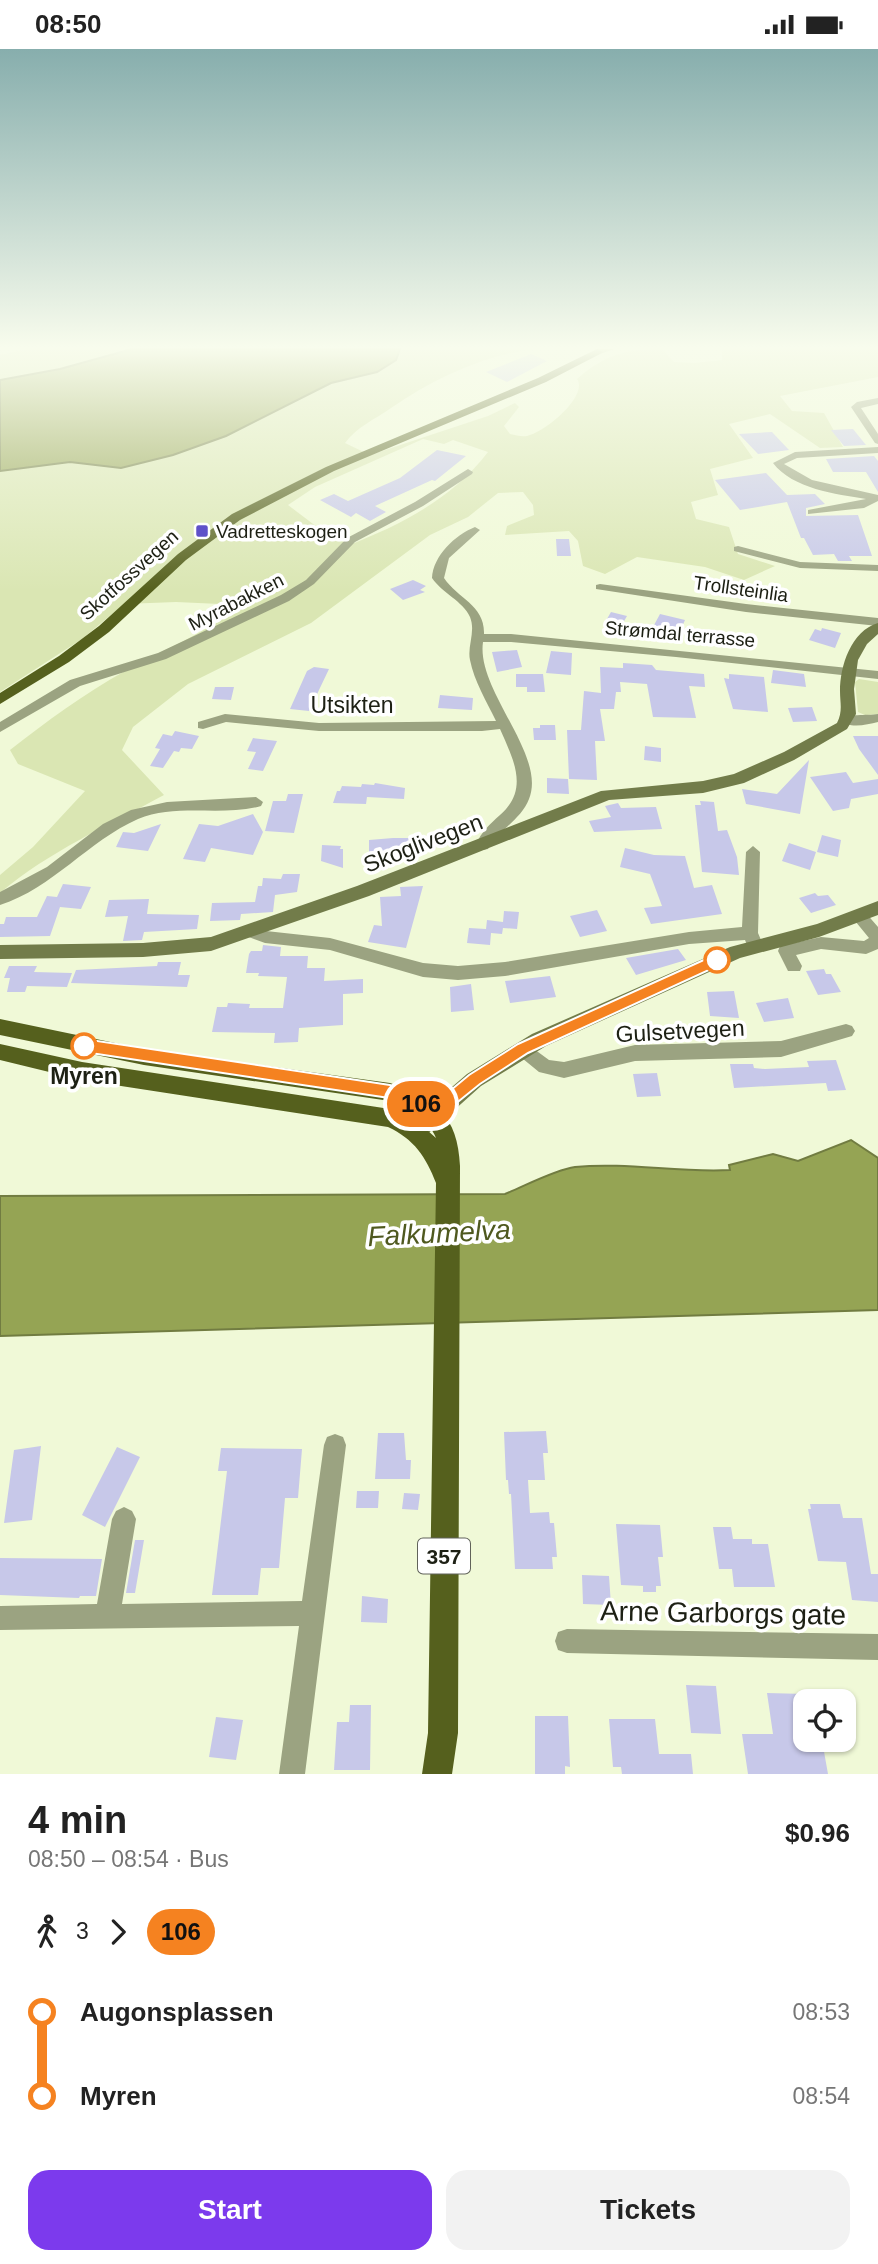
<!DOCTYPE html>
<html lang="en">
<head>
<meta charset="utf-8">
<style>
	:root { --surface:#fff; --page:#f2f2f2; --text:#222; --muted:#767676; --accent:#7c3aed }
	body { margin:0; font-family:Arial,sans-serif; background:var(--page); color:var(--text); height:100vh; display:flex; flex-direction:column; font-size:26px; white-space:nowrap }
	* { box-sizing:border-box; margin:0 }
	p { font-size:23px; color:var(--muted) }
	.icon { flex:none; width:38px; height:38px; fill:none; stroke:currentColor; stroke-width:2; stroke-linecap:round; stroke-linejoin:round }
	.map { position:relative; height:1725px; overflow:hidden }
	.drawer { display:flex; flex-direction:column; background:var(--surface); flex:1 }
	.drawer>* { flex:none }
	.badge { padding:0 14px; border-radius:23px; font-size:24px; line-height:46px }
	.tools { position:absolute; left:793px; top:1640px; display:grid; gap:14px }
	.tools a { display:grid; place-items:center; width:63px; height:63px; border-radius:14px; background:var(--surface); box-shadow:0 2px 5px #0004; font-size:35px }
	.map>.badge { position:absolute; translate:-50% -50%; box-shadow:0 0 0 4px #fff }
	.legs { display:flex; align-items:center; gap:10px; height:77px; padding:0 28px; font-size:23px }
	.legs p { margin-inline-start:auto }
	.overview { display:flex; align-items:center; justify-content:space-between; height:119px; padding:0 28px }
	h1 { font-size:38px; font-weight:600; line-height:52px }
	.action { display:flex; gap:14px; margin-top:auto; padding:14px 28px }
	.action a { flex:1; height:80px; border-radius:21px; background:var(--accent); color:#fff; font-size:28px; font-weight:600; line-height:80px; text-align:center }
	.action a+a { background:var(--page); color:var(--text) }
	ul { padding:0 28px; list-style:none }
	li { display:flex; align-items:center; gap:24px; height:84px; font-size:26px }
	li i { display:grid; place-items:center; width:10px; height:100%; margin:0 9px; background:currentColor }
	li i::after { content:''; width:18px; height:18px; margin:-9px; border:5px solid; border-radius:50%; background:var(--surface) }
	li p { margin-inline-start:auto }
	li:first-child i { background:linear-gradient(#0000 50%,currentColor 0) }
	li:last-child i { background:linear-gradient(currentColor 50%,#0000 0) }
	.status { display:flex; justify-content:space-between; align-items:center; height:49px; padding:0 35px; background:var(--surface); direction:ltr }
	.status svg { height:19px; fill:currentColor }
	.map>svg:first-child { display:block }
</style>
</head>
<body>
<div class="status"><b>08:50</b><svg viewBox="0 0 49 12"><path d="M0 12V9h3v3zM5 12V6h3v6zM10 12V3h3v9zM15 12V0h3v12zM26 1h20v11H26zM47 4h2v5h-2z"/></svg></div>
<div class="map">
<svg width="878" height="1725" viewBox="0 0 878 1725">
	<rect width="100%" height="100%" fill="#f0f9d7"/>
	<!-- green -->
	<path fill="#dae6b3" fill-rule="evenodd" d="M28,300H132L60,320L0,331V306Z
		M400,300H534C482,307 435,329 391,359C374,371 358,377 345,394L370,406L488,367L515,354L519,358L504,377L510,385C516,386 521,388 527,387C544,384 589,347 577,330C604,306 626,300 662,300L674,313L694,314L722,311V300H878V328L780,347L792,362L824,364L843,398L820,399L770,365L729,375L753,409L710,420L718,446L691,453L696,470L729,478L738,505L775,517L744,531L705,518L637,508L605,525L583,517L578,492L569,482L505,486L507,477L534,466L533,456L523,443L498,444L468,468L430,486L311,574L188,635L133,678L122,701L164,746C109,776 48,803 0,844V826L33,798L85,742L18,715L10,701C47,672 84,645 125,622C165,599 207,584 242,556L176,553L124,555L82,590L0,643V422L70,413L121,419L173,406L226,387L331,334L377,323L396,311ZM423,390L444,395L453,391L488,403C453,449 401,476 349,496L325,484L288,456L315,438Z
		M859,630L878,633V665L865,666L858,663L855,633Z"/>
	<!-- water -->
	<path fill="#95a454" stroke="#717c41" stroke-width="2" d="M132,300H400L396,311L377,323L331,334L226,387L173,406L121,419L70,413L0,422V331L60,320Z
		M851,1091L878,1109V1261L0,1287V1147L505,1145C525,1137 554,1121 575,1118C627,1113 679,1124 730,1121L729,1116L773,1105L798,1112Z"/>
	<!-- building -->
	<path fill="#c7c8e9" d="M531,305L547,312L507,333L486,323Z
		M853,380L866,396L844,397L831,381Z
		M772,383L789,401L758,405L739,385Z
		M437,401L466,407L435,432L432,431L375,457L386,463L370,472L356,464L351,468L320,451L334,445L348,452L400,429Z
		M874,407L878,412V443L866,423H833L826,410Z
		M766,424L787,446L815,445L825,455L806,459V467L858,466L872,507H849L852,512H838L834,505L813,506L804,489H801L787,453L740,461L715,431Z
		M556,490H569L571,507H557Z
		M413,531L426,537L420,541L425,543L403,551L390,540Z
		M611,563L627,567L620,579L604,575Z
		M660,565L685,571L679,584L653,578Z
		M822,579L841,584L835,599L809,591L815,580L821,582Z
		M517,601L522,618L497,623L492,603Z
		M551,602L572,604L571,626L546,624Z
		M623,614L652,616L656,621L704,625L705,638L689,637L696,669L653,668L647,635L620,633L621,643H616L614,660H600L605,692H595L597,731L569,730L567,681H581L584,642L601,644L600,618L623,619Z
		M314,618L329,620L309,662L290,660L307,622Z
		M773,621L804,625L806,638L771,634Z
		M516,625H543L545,643H527V638H516Z
		M729,625L764,628L768,663L733,660L724,629L729,630Z
		M215,638H234L231,651L212,650Z
		M440,646L473,649L472,661L438,659Z
		M812,658L817,672L793,673L788,659Z
		M540,676H555L556,691H534L533,679H540Z
		M175,682L199,687L192,700L181,699L179,703L174,702L163,719L150,717L160,700L155,699L163,685L172,687Z
		M853,687H878V726L859,700Z
		M253,689L277,692L263,722L248,720L256,703L247,702Z
		M645,697L661,699V713L644,711Z
		M809,711L800,765L746,755L742,740L777,745Z
		M846,723L853,734L878,730V745L851,750L849,759L833,762L810,728Z
		M547,729L568,730L569,745L547,744Z
		M375,734L405,739L404,750L367,748L366,755L333,754L337,742H340L342,737L361,738L362,735L374,736Z
		M288,745H303L294,784L265,782L273,752H286Z
		M700,752L714,753L718,782L727,781L737,808L739,826L702,823L695,756H701Z
		M618,754L621,759L656,758L662,780L594,783L589,772L611,768L605,757Z
		M253,765L263,783L253,806L211,799L205,813L183,810L199,775L218,777Z
		M161,775L148,802L116,798L123,783L134,784Z
		M822,786L841,791L838,808L817,803Z
		M393,789H419L420,806L369,804V791Z
		M789,794L816,803L810,821L782,812Z
		M322,796L341,797L340,800H343V819L321,812Z
		M625,799L654,806L685,807L694,839L712,836L722,865L651,875L644,859L662,857L650,825L620,818Z
		M283,825H300L297,843L275,846L273,863L241,865L240,871L210,872L212,854L255,853L258,837H262L263,829L281,830Z
		M63,835L91,838L81,860L60,858L50,887L0,888V875H4L6,868H37L47,847L57,848Z
		M423,837L406,899L368,893L374,876L382,877L380,848L401,847L400,838Z
		M815,844L818,847L828,846L836,856L811,864L799,849Z
		M149,850L147,865L199,866L197,880L144,883L142,891L123,892L128,867L105,868L109,851Z
		M597,861L607,882L580,888L570,867Z
		M504,862L519,863L517,880L503,879L502,885L491,884L490,896L467,894L469,879L486,880L487,871L503,873Z
		M263,896L281,898L280,907H308L307,919H325L324,932L363,930V944L343,945V976L299,979L298,993L274,994L275,984L212,983L217,958H227L228,954L250,955L249,959H283L287,928L258,927L259,924H246L249,905L251,902H262Z
		M678,900L686,911L636,926L626,909Z
		M158,913H181L178,926H190L187,938L71,934L76,921L157,917Z
		M9,917H37L34,923L72,924L67,938L27,937L25,943H7L10,929H4Z
		M824,920L826,925H831L841,943L818,946L806,922Z
		M550,927L556,948L510,954L505,932Z
		M471,935L474,961L451,963L450,938Z
		M734,942L739,969L710,967L707,943Z
		M788,949L794,969L764,973L756,954Z
		M836,1011L846,1041L828,1042L826,1034L734,1039L730,1015H753L754,1019L765,1020L809,1018L807,1012Z
		M657,1024L661,1047L637,1048L633,1025Z
		M546,1382L548,1404H543L545,1431H528L530,1464L549,1463L550,1474H554L557,1508H552L553,1520H515L511,1445H509L508,1431H506L504,1383Z
		M378,1384H404L406,1411H411L410,1430H375Z
		M41,1397L32,1471L4,1474L14,1401Z
		M117,1398L140,1408L105,1478L82,1466Z
		M221,1399L302,1400L298,1449H285L279,1519H261L258,1546H212L227,1422H218Z
		M357,1442H379L378,1459H356Z
		M404,1444L420,1445L418,1461L402,1460Z
		M810,1455H840L843,1469H862L871,1525H878V1553L852,1551L846,1513L818,1512L808,1460H811Z
		M616,1475L660,1476L663,1508H658L661,1537H656V1543H643V1537L621,1536Z
		M713,1478H731L733,1490H752V1495H768L775,1538H734L732,1520H719Z
		M135,1491H144L135,1544H126Z
		M0,1509L102,1510L96,1547H80L79,1549L0,1546Z
		M582,1526L609,1527L611,1556L583,1555Z
		M362,1547L388,1550L387,1574L361,1573Z
		M686,1636L716,1637L721,1685L691,1684Z
		M767,1644L805,1645V1690H815L816,1697H823L828,1725H748L742,1685H773Z
		M350,1656H371L370,1721H334L337,1673H349Z
		M535,1667H568L570,1718L565,1717V1725H535Z
		M216,1668L243,1671L236,1711L209,1708Z
		M609,1670H655L659,1705H691L693,1725H622L621,1718H613Z"/>
	<g fill="none" stroke-linecap="round" stroke-linejoin="round">
		<!-- street -->
		<path fill="#9ba381" fill-rule="evenodd" d="M878,349V355L861,359L878,385V395L875,394L851,358L857,353Z
			M878,398V404L797,409L784,415L812,431L878,446V452L864,459L808,465V461L866,450C836,445 793,440 773,414L795,403Z
			M468,420L473,423L472,425L423,457L355,493L314,535L289,552L166,610L80,637L0,683V673L70,631L158,604L281,546L306,531L347,489L415,453Z
			M475,478L480,481L449,509L444,529C458,550 485,556 484,585H511L878,622V630L676,608L511,593H483C476,641 547,706 529,750C521,771 498,781 488,800L483,801L476,796C481,783 490,775 500,766C530,740 513,710 500,680L482,682H319L226,673L203,680L198,679V673L225,665L319,674L496,672C487,653 474,632 470,611C467,597 476,583 470,568C463,552 442,544 432,529C433,507 455,486 475,478Z
			M738,497L800,513L878,516V522L800,519L734,502V498Z
			M600,535L746,555L878,569V577L746,563L596,540V536Z
			M878,665V673C866,676 849,680 839,671C847,664 867,667 878,665Z
			M256,748L263,753L261,757C222,768 176,754 138,770C88,792 53,839 0,856V843L47,818L103,775L131,761L167,753Z
			M753,797L760,803L758,884L761,891L759,896H747L745,891L689,895L505,927L458,931L423,928L330,901L265,894L246,887L244,883L246,879L252,877L266,882L330,889L423,914L458,917L505,913L689,883L742,878L746,803Z
			M859,861L865,863L878,878V900L866,905L821,900L796,906L802,917L800,922H788L778,902L780,897L821,888L864,892L869,889L851,867L853,863Z
			M846,975L852,977L855,982L852,987L781,1008L635,1012L564,1029L539,1023L517,1005L514,1000L517,995L523,992L549,1011L564,1013L635,996L781,992Z
			M335,1385L343,1388L346,1396L305,1725H279L299,1577L0,1581V1557L97,1555L112,1470L116,1462L124,1458L132,1462L136,1470L122,1555L302,1552L324,1396L327,1388Z
			M567,1580L878,1585V1611L567,1604L558,1601L555,1592L558,1583Z"/>
		<!-- secondary -->
		<path fill="#727c4a" fill-rule="evenodd" d="M614,300L597,306L592,303L597,300Z
			M878,574V585L867,595L858,611L854,640L856,665L847,680L794,711L744,734L703,744L609,751L369,847L211,902L143,908L0,910V896L143,894L211,888L357,837L601,742L703,732L734,725L784,703L837,674C843,662 840,654 840,642C840,617 851,582 878,574Z
			M878,852V866L819,888L740,909L546,997L481,1037L423,1089L416,1091L409,1089L406,1082L409,1075L467,1025L532,985L730,898L817,875Z"/>
		<!-- primary -->
		<path fill="#55601d" fill-rule="evenodd" d="M597,300L602,303L600,305L546,333L334,422L240,471L186,511L109,583L69,613L0,655V644L59,607L99,577L178,505L232,465L326,418L538,329Z
			M0,970L144,1000L390,1034C435,1049 458,1067 460,1117L458,1684L452,1725H422L428,1684L436,1134C426,1108 414,1090 388,1078L82,1031L0,1011V995L82,1013L390,1060L419,1074L436,1089C428,1069 410,1058 390,1052L144,1016L0,986Z"/>
	</g>
	<!-- sky -->
	<linearGradient id="sky" x2="0" y2="1"><stop stop-color="#87aead"/><stop offset="0.55" stop-color="#f8fced"/><stop offset="1" stop-color="#f8fced" stop-opacity="0"/></linearGradient>
	<rect width="878" height="542" fill="url(#sky)"/>
	<!-- line-1 -->
	<path fill="#f58220" stroke="#fff" stroke-width="2" d="M717,905L725,911L722,915L528,1004L480,1035L433,1073L415,1060L389,1049L84,1003L77,997L84,990L390,1036L426,1050L433,1056L469,1026L518,995Z"/>
	<!-- markers -->
	<rect fill="#5f51c9" stroke="#fff" stroke-width="2.5" x="195" y="475" width="14" height="14" rx="3.5"/>
	<g fill="#fff" stroke="#f58220" stroke-width="3.5">
		<circle cx="717" cy="911" r="12"/>
		<circle cx="84" cy="997" r="12"/>
	</g>
	<g text-anchor="middle" dominant-baseline="central" stroke-width="7" stroke-linejoin="round" paint-order="stroke">
		<!-- far-poi labels -->
		<g font-size="19" fill="#1d2014" stroke="#fff" text-anchor="start">
			<text x="216" y="482">Vadretteskogen</text>
		</g>
		<!-- far-street labels -->
		<g font-size="19" fill="#1d2014" stroke="#fff">
			<text transform="translate(129 526) rotate(-42)">Skotfossvegen</text>
			<text transform="translate(741 540) rotate(8)">Trollsteinlia</text>
			<text transform="translate(236 553) rotate(-27)">Myrabakken</text>
			<text transform="translate(680 585) rotate(5)">Strømdal terrasse</text>
		</g>
		<!-- shield labels -->
		<rect fill="#fff" stroke="#61635a" stroke-width="2" x="418" y="1489.5" width="52" height="35" rx="5"/>
		<g font-size="21" font-weight="bold" fill="#1d2014">
			<text x="444" y="1507">357</text>
		</g>
		<!-- street labels -->
		<g font-size="23" fill="#1d2014" stroke="#fff">
			<text x="352" y="656">Utsikten</text>
			<text transform="translate(423 794) rotate(-21)">Skoglivegen</text>
			<text transform="translate(680 982) rotate(-3)">Gulsetvegen</text>
		</g>
		<!-- stop labels -->
		<g font-size="23" font-weight="bold" fill="#1d2014" stroke="#fff">
			<text x="84" y="1027">Myren</text>
		</g>
		<!-- near-water labels -->
		<g font-size="28" font-style="italic" fill="#4f591f" stroke="#fff">
			<text transform="translate(439 1184) rotate(-3)">Falkumelva</text>
		</g>
		<!-- near-street labels -->
		<g font-size="28" fill="#1d2014" stroke="#fff">
			<text transform="translate(723 1564) rotate(1)">Arne Garborgs gate</text>
		</g>
	</g>
</svg>
<div class="tools">
<a><svg class="icon" aria-label="locate" viewBox="0 0 24 24"><circle cx="12" cy="12" r="6"/><path d="M12 2v4M12 18v4M2 12h4M18 12h4"/></svg></a>
</div>
<b class="badge" style="left:421px;top:1055px;background:#f58220;color:#111">106</b>
</div>
<section class="drawer">
<div class="overview"><div><h1>4 min</h1><p>08:50 – 08:54 · Bus</p></div><b>$0.96</b></div>
<div class="legs"><svg class="icon" aria-label="walk" viewBox="0 0 24 24"><circle cx="13" cy="4" r="2"/><path d="M13 8l-2 6 4 7M11 14l-3 7M7 12l3-4h3l4 4"/></svg>3<svg class="icon" aria-label="forward" viewBox="0 0 24 24"><path d="M9 5l7 7-7 7"/></svg><b class="badge" style="background:#f58220;color:#111">106</b></div>
<ul>
<li><i style="color:#f58220"></i><b>Augonsplassen</b><p>08:53</p></li>
<li><i style="color:#f58220"></i><b>Myren</b><p>08:54</p></li>
</ul>
<div class="action"><a>Start</a><a>Tickets</a></div>
</section>
</body>
</html>
